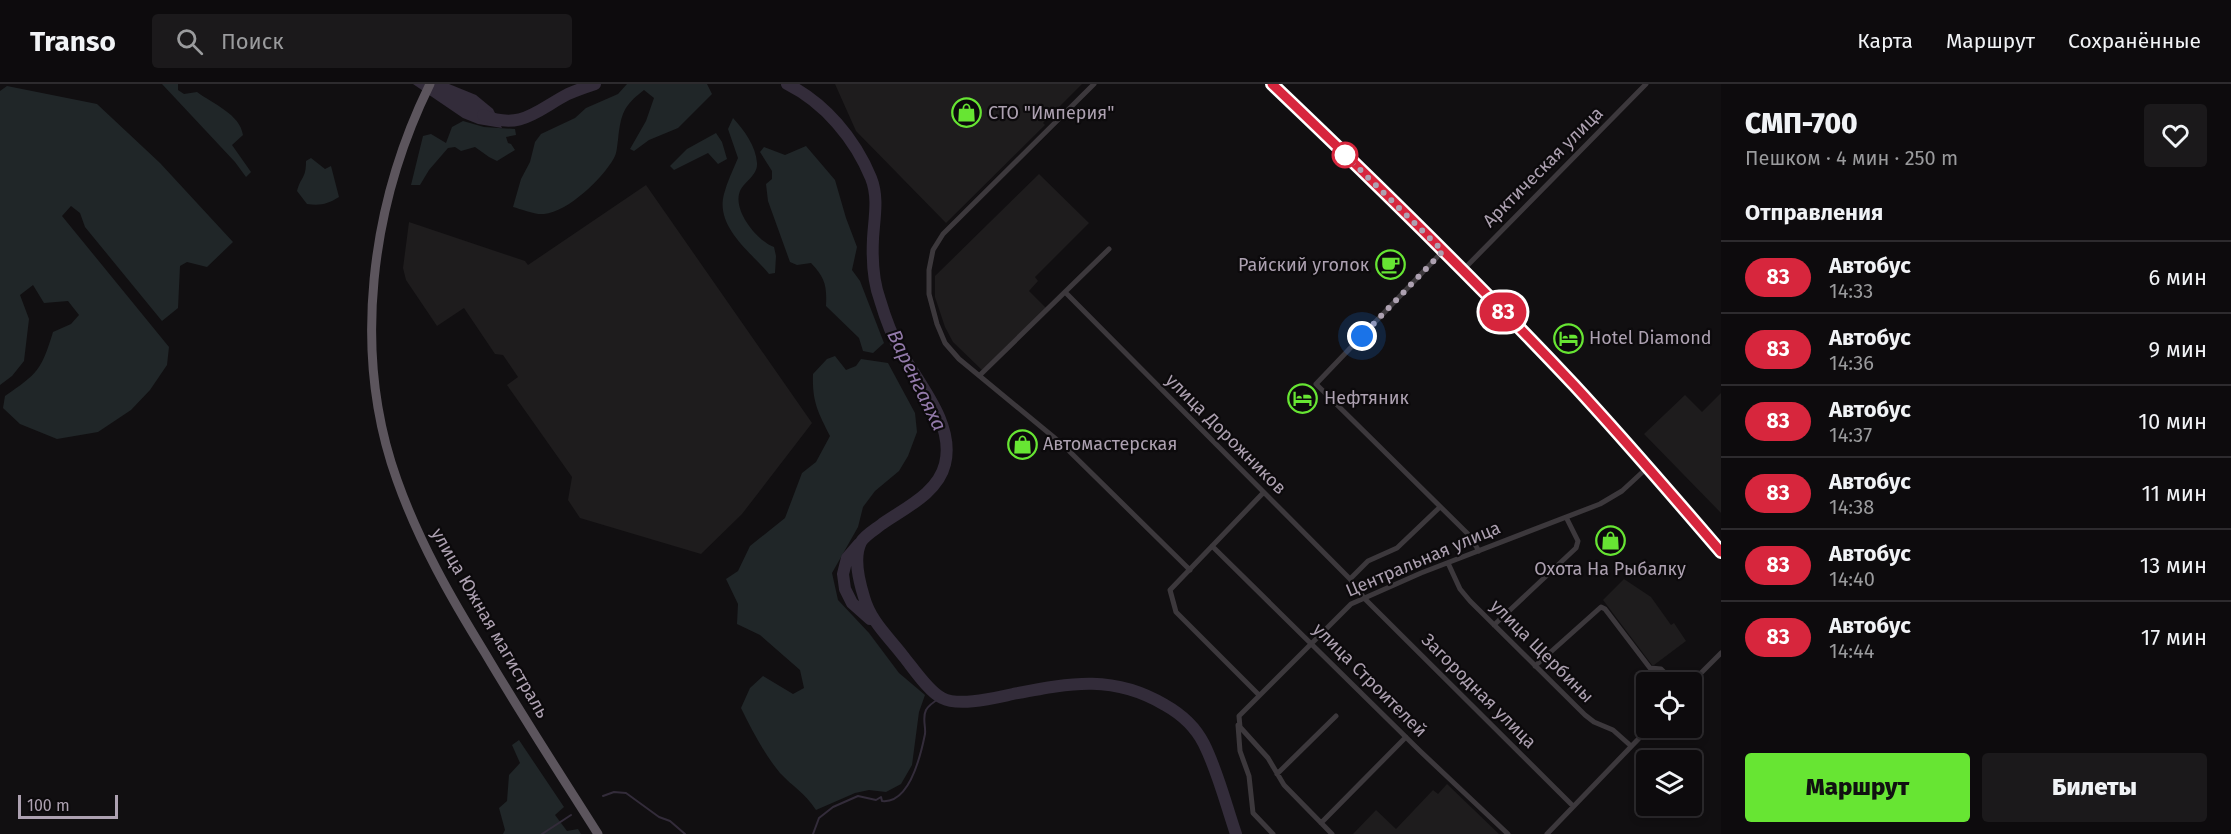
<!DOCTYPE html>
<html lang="ru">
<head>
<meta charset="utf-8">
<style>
	:root { --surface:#0d0b0d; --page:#1b191b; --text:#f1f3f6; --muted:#9a9b9d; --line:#2d2b2e; --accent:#67e533 }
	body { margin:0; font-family:"Fira Sans",sans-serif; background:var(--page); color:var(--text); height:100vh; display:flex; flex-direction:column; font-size:22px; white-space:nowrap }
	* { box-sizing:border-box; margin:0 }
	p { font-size:20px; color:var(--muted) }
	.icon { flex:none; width:33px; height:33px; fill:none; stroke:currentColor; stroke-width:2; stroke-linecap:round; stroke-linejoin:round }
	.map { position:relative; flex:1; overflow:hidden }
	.sheet { display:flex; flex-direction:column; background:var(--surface); width:510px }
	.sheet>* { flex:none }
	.badge { padding:0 12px; border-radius:20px; font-size:21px; line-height:39px }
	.tools { position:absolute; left:1636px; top:588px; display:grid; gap:12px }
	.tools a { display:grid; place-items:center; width:66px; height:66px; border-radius:6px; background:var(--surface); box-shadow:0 3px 9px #0003,0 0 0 2px var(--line); font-size:30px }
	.scale { position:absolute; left:18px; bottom:15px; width:100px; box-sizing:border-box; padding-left:6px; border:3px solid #ada1b1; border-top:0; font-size:16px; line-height:21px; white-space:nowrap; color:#ada1b1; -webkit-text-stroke:4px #0c0a0c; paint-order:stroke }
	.you { position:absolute; width:30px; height:30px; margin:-15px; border:4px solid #fff; border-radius:50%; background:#1a73e8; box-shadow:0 0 0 9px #1a73e833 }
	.map>.badge { position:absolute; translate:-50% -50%; box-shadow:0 0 0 3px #fff }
	h2 { padding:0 24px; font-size:22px; line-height:54px }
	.round { display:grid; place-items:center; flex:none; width:63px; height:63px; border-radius:6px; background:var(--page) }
	.head { display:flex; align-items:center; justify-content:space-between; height:102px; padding:0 24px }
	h1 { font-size:28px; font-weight:800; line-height:45px }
	.button { display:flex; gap:12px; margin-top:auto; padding:12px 24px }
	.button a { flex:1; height:69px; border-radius:6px; background:var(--accent); color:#111; font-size:24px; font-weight:800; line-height:69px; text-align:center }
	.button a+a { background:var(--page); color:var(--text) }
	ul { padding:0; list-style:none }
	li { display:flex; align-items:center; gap:18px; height:72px; padding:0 24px; border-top:2px solid var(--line) }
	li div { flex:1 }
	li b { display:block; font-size:22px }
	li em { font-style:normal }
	li .badge { min-width:66px; font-weight:700; text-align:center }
	header { display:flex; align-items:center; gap:36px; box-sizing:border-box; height:84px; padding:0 30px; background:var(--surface); border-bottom:2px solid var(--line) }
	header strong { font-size:28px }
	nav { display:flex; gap:33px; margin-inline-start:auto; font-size:21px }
	.search { width:420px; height:54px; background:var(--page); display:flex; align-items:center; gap:15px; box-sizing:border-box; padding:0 21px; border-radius:6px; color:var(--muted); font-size:22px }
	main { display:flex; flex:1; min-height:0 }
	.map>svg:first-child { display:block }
</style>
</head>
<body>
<header>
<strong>Transo</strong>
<div class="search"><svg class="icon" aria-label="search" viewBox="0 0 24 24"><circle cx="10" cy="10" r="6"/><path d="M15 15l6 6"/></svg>Поиск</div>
<nav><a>Карта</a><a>Маршрут</a><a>Сохранённые</a></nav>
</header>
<main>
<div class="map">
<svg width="1721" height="750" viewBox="0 0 1721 750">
	<rect width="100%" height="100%" fill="#110f11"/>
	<!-- built -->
	<path fill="#1e1c1d" d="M835,0H1082L1043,39L1045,41L946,139L856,47Z
		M1039,90L1089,139L1035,193L1038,197L1029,207L1046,224L982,286L953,258L945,243L935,213V192Z
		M646,101L812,339L742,430L701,470L580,434L568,416L572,393L507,301L518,293L503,271L495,270L464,224L437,242L406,196L403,184L409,138L525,177L528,181Z
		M1721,309V429L1644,350L1685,311L1702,328Z
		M1624,495L1651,513L1671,541L1674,539L1686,557L1654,581H1652L1603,516Z
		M1447,700L1499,750H1353L1376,726L1396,745L1433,706L1438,710Z"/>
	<!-- green -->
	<path fill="#202628" d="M162,0H178V6L184,10L197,8C213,20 240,30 243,51L232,61L251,88L246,93L235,78Z
		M627,0H707L712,10L678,44L649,56L634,67L630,65L646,37L654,14L644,6C623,22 621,30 618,56C617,62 617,69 614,74C603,94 568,128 544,130C535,131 521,125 513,123L521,95L530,78L535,58L541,50L575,34L586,24L618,10Z
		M7,2L97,20L160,79L233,158L207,183L187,178L180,182L178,224L162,237L85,143L80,129L71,122L62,132L169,263L167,281L150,306L131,326L98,348L57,355L20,340L3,324L5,312C38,289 41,287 53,248L71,240L79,231L68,217L44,219L33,201L20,211L29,235L24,277L12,292L0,301V7Z
		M733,34C744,46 756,62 757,79C758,91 745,97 740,107C732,126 757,157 774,163L776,172L775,189L769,190C751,168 715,143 724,110C727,98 733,86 738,74L728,45Z
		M463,37L484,43L515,45L516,51L506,53L508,59L511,60L515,66L497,77L489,73L475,63L461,67L455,63L448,64L429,86L420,101H411L423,52L431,50L446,59L452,43Z
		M716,49L722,58L727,75L718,80L708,69L674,86L670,82L687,65Z
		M806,62L835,96L846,134L857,163L852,186L860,197L884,259L873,269L863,267L859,254L826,222C827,201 825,194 811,179L797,181L790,178L768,117L766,100L772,95V87L760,68L764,63L785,71Z
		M311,74L325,85L331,82L339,113C328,120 320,122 307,120L297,107C301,92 306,95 306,77Z
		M835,272L846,286L856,282L861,275L888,279L915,329L917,348L908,372L899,387L875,407L863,423L858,443L832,489L838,516L869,549L899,589L925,611L919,628L912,681L901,700L886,708L869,706L855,709L816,726C804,708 793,703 780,689C764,670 752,646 741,624L750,604L763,592L793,610L804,604L800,586L760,551L737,540L738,520L726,495L738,487L750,462L785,434L802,389L816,378L830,352C818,328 812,318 813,290L827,275Z
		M519,656L564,723L555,731L567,747L578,745L581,750H503L505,746L499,724L507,717L509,691L520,679L512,661Z"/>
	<!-- water -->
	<path fill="#332c3a" d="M413,0H449L476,11L493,25L502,44L478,40L463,34Z"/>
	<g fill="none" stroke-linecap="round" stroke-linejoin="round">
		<!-- stream -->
		<path stroke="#332c3a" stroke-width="2" d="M603,712L614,708L626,709L659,733L670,737L685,750
			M542,750L571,731
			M813,750L819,734L833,723L858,712L876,716L881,713L882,717C910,720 921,670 925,650C926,642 922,634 926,626C929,621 935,617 940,614"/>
		<!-- river -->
		<path stroke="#332c3a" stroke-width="12" d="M787,0C825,19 855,55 871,94C879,114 874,135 873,155C872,175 873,197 880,216C885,233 892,252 901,268C919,300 955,340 945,380C938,409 905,424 882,440C876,445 865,451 861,458C853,474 859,497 864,513C871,538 889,553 904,573C913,584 929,608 942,614C959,623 994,614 1013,610C1070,599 1113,590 1165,621C1181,630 1196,644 1204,660C1218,688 1226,721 1236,750
			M483,31C521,47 537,26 568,10C577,6 586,3 595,0
			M859,460L847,474L843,490L845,505L852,519L870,535"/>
		<!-- minor -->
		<path stroke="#3c383c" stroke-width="5" d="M1094,0L943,150L933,166L929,186V210L937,240L945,259L959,275L1062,360L1190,486
			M1443,167L1316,300L1469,451L1479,467
			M1462,187L1646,0
			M1065,208L1350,495L1364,514L1573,722
			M980,291L1109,165
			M1212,462L1420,667L1508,750
			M1448,479L1460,505L1470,517L1585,631L1594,638L1613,646L1631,662
			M1350,495L1368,477L1397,464L1440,423
			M1494,541L1576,464L1578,457L1566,433
			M1535,582L1601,523L1605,525L1650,584L1661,585L1674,598
			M1692,598L1721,569
			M1259,611L1176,528L1170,506L1263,409
			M1238,641L1240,667L1249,692L1253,729L1273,750
			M1277,690L1336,632
			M1321,739L1406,653
			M1332,750L1284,701L1268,674L1240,643L1239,632L1351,520L1421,489L1600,420L1622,407L1648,383
			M1547,750L1649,644"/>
		<!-- tertiary -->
		<path stroke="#3c383c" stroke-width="7" d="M1272,0C1375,98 1477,198 1574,302C1625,356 1673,412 1721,468"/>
		<!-- trunk -->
		<path stroke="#5c555d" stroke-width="9" d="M430,0C371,120 351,268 397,396C419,458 451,514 485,569C521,630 560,690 598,750"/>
	</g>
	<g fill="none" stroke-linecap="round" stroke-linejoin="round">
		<defs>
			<path id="line" d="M1272,0C1375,98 1477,198 1574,301C1625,356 1673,412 1721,468"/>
		</defs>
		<!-- line casing -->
		<use href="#line" stroke="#fff" stroke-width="14"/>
		<!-- line -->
		<use href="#line" stroke="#d7263d" stroke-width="9"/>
		<!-- walk -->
		<path stroke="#ada1b1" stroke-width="6" stroke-dasharray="0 10.8" d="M1345,71L1443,167L1362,252"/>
	</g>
	<!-- icons -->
	<defs>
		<symbol id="shop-ring" viewBox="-11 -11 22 22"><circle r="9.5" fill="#0c0a0c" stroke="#67e533" stroke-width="1.5"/><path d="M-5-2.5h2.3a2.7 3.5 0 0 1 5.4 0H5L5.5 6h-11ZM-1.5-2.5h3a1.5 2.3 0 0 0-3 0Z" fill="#67e533"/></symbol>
		<symbol id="cafe-ring" viewBox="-11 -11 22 22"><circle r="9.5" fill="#0c0a0c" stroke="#67e533" stroke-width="1.5"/><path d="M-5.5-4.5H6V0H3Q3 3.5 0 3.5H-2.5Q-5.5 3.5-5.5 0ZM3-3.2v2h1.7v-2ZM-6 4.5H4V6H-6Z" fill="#67e533"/></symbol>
		<symbol id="hotel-ring" viewBox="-11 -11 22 22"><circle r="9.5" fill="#0c0a0c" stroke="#67e533" stroke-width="1.5"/><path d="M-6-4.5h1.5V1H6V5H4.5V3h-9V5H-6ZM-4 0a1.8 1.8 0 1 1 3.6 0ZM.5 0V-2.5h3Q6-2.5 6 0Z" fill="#67e533"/></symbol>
	</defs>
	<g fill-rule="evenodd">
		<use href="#shop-ring" x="950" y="12" width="33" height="33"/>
		<use href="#cafe-ring" x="1374" y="164" width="33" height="33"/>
		<use href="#hotel-ring" x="1552" y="238" width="33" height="33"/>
		<use href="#hotel-ring" x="1286" y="298" width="33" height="33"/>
		<use href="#shop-ring" x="1006" y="344" width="33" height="33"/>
		<use href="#shop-ring" x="1594" y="440" width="33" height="33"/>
	</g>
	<!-- markers -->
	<circle fill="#fff" stroke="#d7263d" stroke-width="3" cx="1345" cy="71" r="12"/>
	<g text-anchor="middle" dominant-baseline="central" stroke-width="4.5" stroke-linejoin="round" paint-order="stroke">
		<!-- poi labels -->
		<g font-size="18" fill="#ada1b1" stroke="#0c0a0c" text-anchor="start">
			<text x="988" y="29">СТО "Империя"</text>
			<text x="1369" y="181" text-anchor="end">Райский уголок</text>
			<text x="1589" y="254">Hotel Diamond</text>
			<text x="1324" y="314">Нефтяник</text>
			<text x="1043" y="360">Автомастерская</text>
			<text x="1610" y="485" text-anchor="middle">Охота На Рыбалку</text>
		</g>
		<!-- street labels -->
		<g font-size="18" fill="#ada1b1" stroke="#0c0a0c">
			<text transform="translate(1543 83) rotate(-45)">Арктическая улица</text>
			<text transform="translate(1226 350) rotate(45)">улица Дорожников</text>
			<text transform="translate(1423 475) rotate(-23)">Центральная улица</text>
			<text transform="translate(490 539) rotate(60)">улица Южная магистраль</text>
			<text transform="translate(1542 567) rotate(45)">улица Щербины</text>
			<text transform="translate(1370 596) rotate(45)">улица Строителей</text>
			<text transform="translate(1479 607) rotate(45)">Загородная улица</text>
		</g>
		<!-- water labels -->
		<g font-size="20" font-style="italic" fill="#937aaa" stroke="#0c0a0c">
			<text transform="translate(917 296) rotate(64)">Варенгаяха</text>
		</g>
	</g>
</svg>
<div class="tools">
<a><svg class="icon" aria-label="locate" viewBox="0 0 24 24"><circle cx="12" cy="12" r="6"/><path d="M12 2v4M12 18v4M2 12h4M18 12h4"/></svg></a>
<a><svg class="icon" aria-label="layers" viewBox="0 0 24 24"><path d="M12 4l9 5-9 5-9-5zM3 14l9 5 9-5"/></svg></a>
</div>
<div class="scale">100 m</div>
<div class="you" style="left:1362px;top:252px"></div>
<b class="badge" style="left:1503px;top:228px;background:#d7263d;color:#fff">83</b>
</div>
<section class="sheet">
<div class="head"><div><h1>СМП-700</h1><p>Пешком · 4 мин · 250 m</p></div><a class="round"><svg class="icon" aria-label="heart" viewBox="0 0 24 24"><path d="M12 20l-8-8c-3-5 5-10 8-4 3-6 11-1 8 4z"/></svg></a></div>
<h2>Отправления</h2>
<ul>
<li><span class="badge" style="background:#d7263d;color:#fff">83</span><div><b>Автобус</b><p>14:33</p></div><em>6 мин</em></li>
<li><span class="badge" style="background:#d7263d;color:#fff">83</span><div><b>Автобус</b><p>14:36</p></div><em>9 мин</em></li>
<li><span class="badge" style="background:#d7263d;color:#fff">83</span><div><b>Автобус</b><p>14:37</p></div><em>10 мин</em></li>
<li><span class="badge" style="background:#d7263d;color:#fff">83</span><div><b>Автобус</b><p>14:38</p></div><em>11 мин</em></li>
<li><span class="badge" style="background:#d7263d;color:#fff">83</span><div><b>Автобус</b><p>14:40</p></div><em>13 мин</em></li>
<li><span class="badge" style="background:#d7263d;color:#fff">83</span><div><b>Автобус</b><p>14:44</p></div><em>17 мин</em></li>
</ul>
<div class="button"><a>Маршрут</a><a>Билеты</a></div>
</section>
</main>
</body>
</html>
